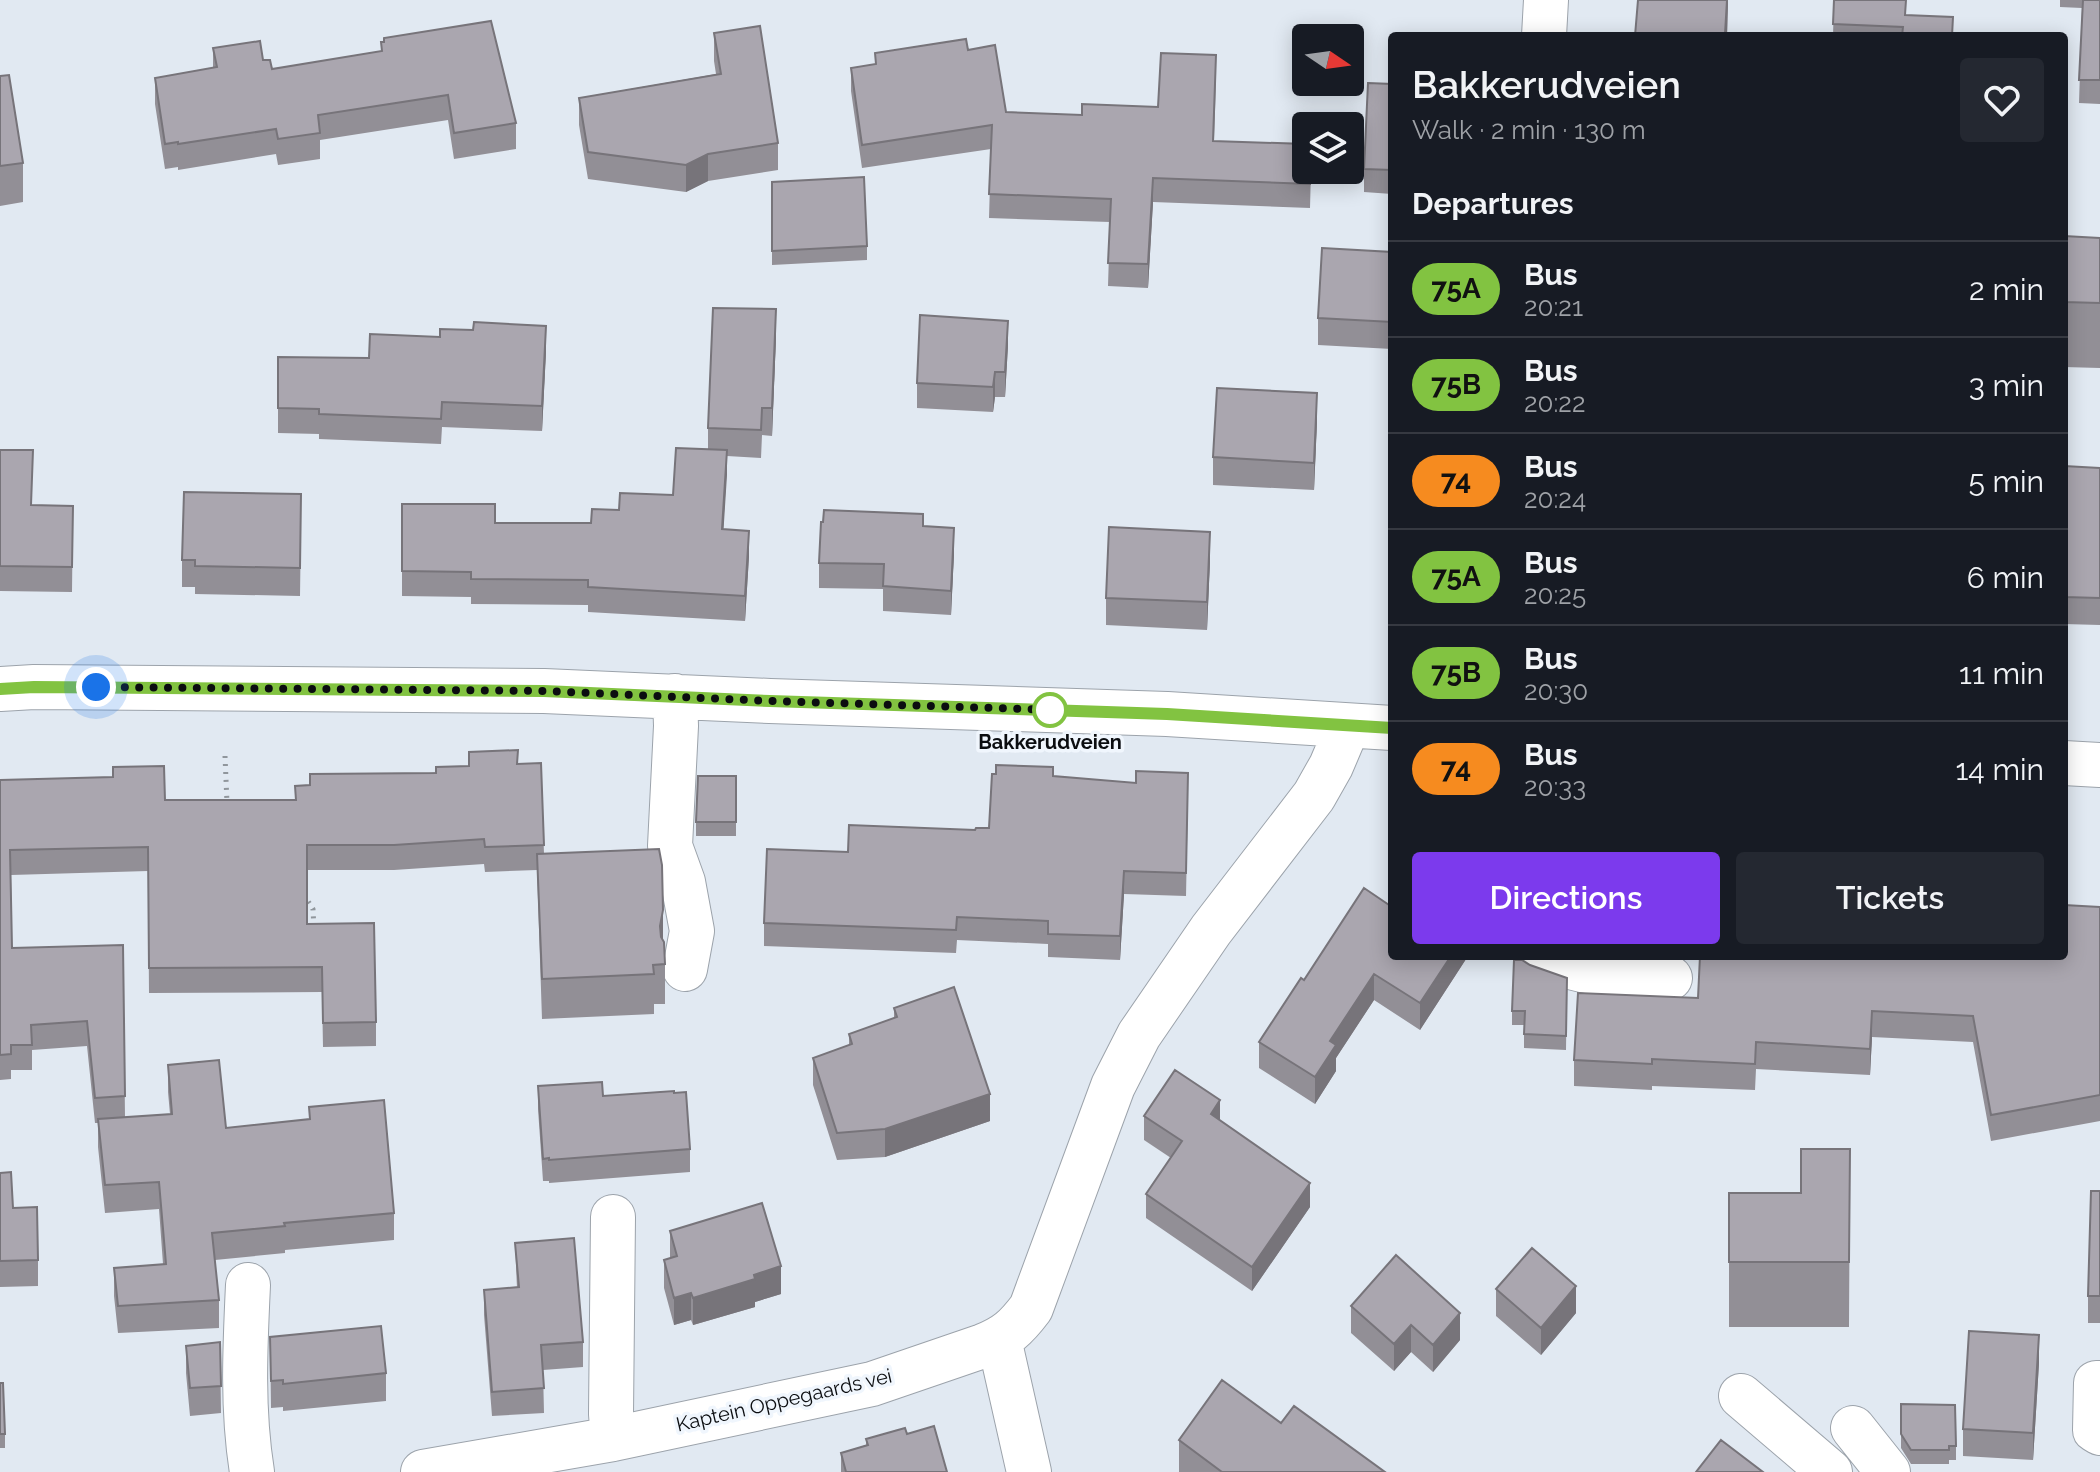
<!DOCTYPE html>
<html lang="en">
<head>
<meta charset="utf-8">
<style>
	:root { --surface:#171b24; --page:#242831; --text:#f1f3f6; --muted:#9ea1a6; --line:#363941; --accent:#7c3aed }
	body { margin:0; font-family:Raleway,sans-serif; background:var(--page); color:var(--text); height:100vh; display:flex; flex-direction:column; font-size:30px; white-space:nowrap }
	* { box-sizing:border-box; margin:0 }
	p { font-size:26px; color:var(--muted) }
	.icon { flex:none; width:44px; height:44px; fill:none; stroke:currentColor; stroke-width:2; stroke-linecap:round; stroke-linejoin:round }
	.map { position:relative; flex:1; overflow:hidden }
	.drawer { position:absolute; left:1388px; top:32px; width:680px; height:928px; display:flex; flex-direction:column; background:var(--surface); border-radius:8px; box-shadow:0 4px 20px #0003 }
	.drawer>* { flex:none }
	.badge { padding:0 16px; border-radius:26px; font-size:28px; line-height:52px }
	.needle { width:52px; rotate:103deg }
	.fabs { position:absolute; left:1292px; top:24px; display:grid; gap:16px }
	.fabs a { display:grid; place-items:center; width:72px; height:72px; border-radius:8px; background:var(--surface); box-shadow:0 4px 20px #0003; font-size:40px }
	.you { position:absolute; width:40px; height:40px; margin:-20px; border:6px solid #fff; border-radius:50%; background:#1a73e8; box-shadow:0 0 0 12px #1a73e833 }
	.map>.badge { position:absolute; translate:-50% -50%; box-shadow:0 0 0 4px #fff }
	h2 { padding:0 24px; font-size:30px; line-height:72px }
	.round { display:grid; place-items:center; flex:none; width:84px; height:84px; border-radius:8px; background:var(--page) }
	.summary { display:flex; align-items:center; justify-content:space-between; height:136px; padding:0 24px }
	h1 { font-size:38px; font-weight:600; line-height:60px }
	.action { display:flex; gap:16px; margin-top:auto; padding:16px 24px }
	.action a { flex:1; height:92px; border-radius:8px; background:var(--accent); color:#fff; font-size:32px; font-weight:600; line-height:92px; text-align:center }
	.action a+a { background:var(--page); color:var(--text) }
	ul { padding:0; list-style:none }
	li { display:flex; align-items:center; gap:24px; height:96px; padding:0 24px; border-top:2px solid var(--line) }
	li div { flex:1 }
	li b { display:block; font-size:30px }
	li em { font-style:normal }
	li .badge { min-width:88px; font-weight:700; text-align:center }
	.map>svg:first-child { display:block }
</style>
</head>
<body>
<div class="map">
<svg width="2100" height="1472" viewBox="0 0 2100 1472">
	<rect width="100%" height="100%" fill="#e1e9f2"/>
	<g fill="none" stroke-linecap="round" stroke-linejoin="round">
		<defs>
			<path id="minor" d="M1544,36L1546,0
				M0,689L34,687L544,691L770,701L1167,714L1392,728
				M675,696L676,726L670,846L683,882L692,931L685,969
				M2064,763L2100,765
				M1539,956C1585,976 1621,976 1670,978
				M613,1217L611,1414L613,1439
				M248,1285C245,1348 242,1410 252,1472
				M999,1339L1029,1472
				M2100,1383H2096L2095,1430L2100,1433
				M1741,1396L1830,1472
				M1853,1428L1888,1472
				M423,1472L613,1439L872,1384L983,1346C1006,1337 1016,1328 1031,1308L1113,1086L1139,1035L1211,930L1314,796L1331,766L1348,726"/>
		</defs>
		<!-- minor casing -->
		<use href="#minor" stroke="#9ca3ab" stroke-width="46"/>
		<!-- path -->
		<path stroke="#90969c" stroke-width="5" stroke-dasharray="2 6" stroke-linecap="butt" d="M225,756L227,803
			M304,895L313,909L314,930"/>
		<!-- minor -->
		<use href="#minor" stroke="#fff" stroke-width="44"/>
	</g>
	<!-- wall -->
	<path fill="#928f96" d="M1728,0L1727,36H1635Z
		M1834,0L1907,15L1953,36H1833Z
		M2060,0H2100V104L2079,103L2082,8L2060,7Z
		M714,33L778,143V170L708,181L686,192L588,179L579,125V98L716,74L714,61Z
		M381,42L516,123V149L454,159L448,120L320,140V159L278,165L276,154L178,170V167L165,169L155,104V78L213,68V48L263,60L272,69L381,51Z
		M968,50L1006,112L1082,115L1158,107L1216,78L1214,141L1311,170L1310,208L1153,202L1148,288L1108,286L1110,222L989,218L991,149L862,168L851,91V68L875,64V53Z
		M0,76L23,163V202L0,206Z
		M1392,84V236V194L1364,192V169Z
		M772,182L867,246V260L772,265Z
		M2064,236L2100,238V368L2064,367Z
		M1392,252V349L1318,345V318Z
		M776,337L772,436L762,435L761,458L727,456L723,529L749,556L745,621L588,612V605L471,604V597L402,596V504L495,523H591L619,510L673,495L708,449V428Z
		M1008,345L1005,397H995L993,412L917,408V383Z
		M546,351L542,431L442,427L441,444L319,439V434L278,433V357L369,358Z
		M1317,421L1314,490L1213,485V457Z
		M0,450L32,505L73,506L72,592L0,591Z
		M2064,466L2100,468V625L2064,624Z
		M301,522L300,596L195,594V587H182V560Z
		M923,526L954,553L951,615L883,611V589L819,588V563Z
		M1210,560L1207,630L1106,625V598Z
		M541,763L544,854L663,940L665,964V1004H654V1014L542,1019L537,870L485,872L484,864L394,870H307V924L376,1022V1046L323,1047L322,992L149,993L148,871L11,875L12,948L123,945L125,1117L170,1114L168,1092V1065L226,1128L309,1119V1107L394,1213V1240L285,1250V1253L215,1260L219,1300V1328L118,1333L114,1296V1268L163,1264L159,1209L105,1213L98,1147V1123H95L87,1046L32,1050V1070H11V1079L0,1080V780L165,800H295L310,785L518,764Z
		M736,776V836H696V822Z
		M1053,776L1188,796L1186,896L1124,894L1120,960L1048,957V944L957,940L956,953L764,946V923L975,830L989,828Z
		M2100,907V1121L1991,1141L1973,1042L1872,1037L1870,1075L1756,1069L1755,1090L1652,1086V1090L1574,1086V1060L1698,998L2064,956Z
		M1468,956L1420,1030L1374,1000L1336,1058V1071L1315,1104L1259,1068V1042L1304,980Z
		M1530,965L1567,978L1566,1050L1524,1048V1025H1512V1011Z
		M894,1008L990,1121L885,1157L837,1160L813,1085V1058L849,1045V1034L894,1018Z
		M538,1086L603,1096L690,1149V1172L549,1183V1181H543L538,1109Z
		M1144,1116L1220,1121L1310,1207L1252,1291L1146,1218V1194L1171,1158L1144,1140Z
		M1850,1149L1849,1327H1729V1193H1801Z
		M0,1173L13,1208L38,1260V1286L0,1287Z
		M2100,1191V1323H2088V1296Z
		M670,1231L781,1294L755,1302V1307L693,1325L691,1320L674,1325L664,1288V1260L670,1258Z
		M515,1243L583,1342V1367L543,1370L544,1413L492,1416L484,1315V1290L517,1288Z
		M1496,1289L1576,1313L1541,1355L1496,1316Z
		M1351,1306L1460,1340L1433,1372L1411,1352L1394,1371L1351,1333Z
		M270,1337L386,1373V1401L283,1411V1407L271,1408Z
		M220,1342L221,1413L190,1416L186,1373V1346Z
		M2039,1363L2033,1460L1963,1456V1429Z
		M0,1383L5,1434V1448H0Z
		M1901,1404L1956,1446V1460H1949V1464H1911L1901,1448Z
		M1281,1423L1385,1472H1179V1440Z
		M907,1434L947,1472H841V1453L866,1445V1439Z"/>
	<!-- shaded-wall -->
	<path fill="#77747a" d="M1727,0H1728L1727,36H1725Z
		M708,154V181L686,192V165Z
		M1153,178V202L1148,288V264Z
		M776,309V337L772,436V408Z
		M1008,321V345L1005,397V372Z
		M546,326V351L542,431V406Z
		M995,372V397L993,412V387Z
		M1317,393V421L1314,490V463Z
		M727,450V475L722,554V529Z
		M954,528V553L951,615V591Z
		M749,531V556L745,621V596Z
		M1210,532V560L1207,630V602Z
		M1124,871V894L1120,960V936Z
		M663,910V950L660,965V926Z
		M1451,956H1468L1420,1030V1003Z
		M1374,974V1000L1336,1058V1071L1315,1104V1077L1330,1041Z
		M1872,1011V1037L1870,1075V1049Z
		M990,1094V1121L885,1157V1129Z
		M1220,1100V1125L1211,1114Z
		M1310,1183V1207L1252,1291V1267Z
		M781,1266V1294L755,1302V1307L693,1325V1298L754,1275Z
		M1576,1286V1313L1541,1355V1328Z
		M691,1293V1320L674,1325V1298Z
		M1460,1313V1340L1433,1372V1345Z
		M1411,1325V1352L1394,1371V1344Z
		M2039,1335V1363L2033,1460V1433Z"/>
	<!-- building -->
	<path fill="#aaa6af" stroke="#77747a" stroke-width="2" d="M1638,0H1727L1725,34L1688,33V36H1635Z
		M1834,0H1906L1905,15L1953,17L1952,36H1902L1903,27L1833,24Z
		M2083,0H2100V80H2079Z
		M491,21L516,123L454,133L448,95L318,115L320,133L278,139L276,129L178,144V142L165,144L155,78L217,67L213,48L260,41L263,60H270L272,69L382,51L381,42H384V38Z
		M760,26L778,143L708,154L686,165L588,152L579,98L721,74L714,33Z
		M966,39L968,50L995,45L1006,112L1082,115V104L1158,107L1161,53L1216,55L1213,141L1306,144V170H1311L1310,184L1153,178L1148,264L1108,263L1111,199L989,194L992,125L862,145L851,68L876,64L875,53Z
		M9,75L23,163L0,166V76Z
		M1368,83L1392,84V170L1364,169Z
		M864,177L867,246L772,251V182Z
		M2064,236L2100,238V303L2064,302Z
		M1322,248L1392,252V322L1318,318Z
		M713,308L776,309L772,408H762L761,430L708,428Z
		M920,315L1008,321L1005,372H995L993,387L917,383Z
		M474,322L546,326L542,406L442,402L441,419L319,414V409L278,408V357L369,358L370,334L440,337V329L473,330Z
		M1217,388L1317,393L1314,463L1213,457Z
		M676,448L727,450L722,529L749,531L745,596L588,587V580L471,579V572L402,571V504H495V523H591L592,509L619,510L620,493L673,495Z
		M0,450H33L31,505L73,506L72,567L0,566Z
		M2064,466L2100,468V598L2064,597Z
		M184,492L301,494L300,568L195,566V560H182Z
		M824,510L923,514V526L954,528L951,591L883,586L884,564L819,563L821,522H823Z
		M1109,527L1210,532L1207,602L1106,598Z
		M518,750L517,764L541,763L544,845L485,847L484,839L394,845H307V924L374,923L376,1022L323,1023L322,967L149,968L148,847L10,850L12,948L123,945L125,1096L95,1098L87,1021L31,1025L32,1045H11V1054L0,1055V780L113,777V767L164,766L165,800H296L295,786L310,785V774L436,773V767L469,766V752Z
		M996,765L1053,767V776L1136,783V771L1188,773L1186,873L1124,871L1120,936L1048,934V921L957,917L956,930L764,923L767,849L848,852L849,825L975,830L976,828H989L992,774H996Z
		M698,776H736V822H696Z
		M659,849L662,865L663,910L660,926L661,937L664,942L665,964L653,965L654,974L542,979L537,854Z
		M1364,888L1392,907V956H1451L1420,1003L1374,974L1330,1041L1336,1045L1315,1077L1259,1042L1301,978L1304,980Z
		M2064,905L2100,907V1095L1991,1115L1973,1016L1872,1011L1870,1049L1756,1042L1755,1064L1652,1059V1064L1574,1060L1578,993L1698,998L1700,956H2064Z
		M1514,960H1522L1530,965L1567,978L1566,1036L1524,1034L1525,1011H1512Z
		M954,987L990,1094L885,1129L837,1133L813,1058L852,1044L849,1034L897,1017L894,1008Z
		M219,1060L226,1128L310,1119L309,1107L384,1100L394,1213L284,1223L285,1226L212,1233L219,1300L118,1306L114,1268L166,1264L159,1182L105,1185L98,1119L172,1114L168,1065Z
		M1175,1070L1220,1100L1211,1114L1310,1183L1252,1267L1146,1194L1182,1141L1144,1116Z
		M602,1082L603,1096L674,1091V1093L686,1092L690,1149L549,1160V1158L543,1159L538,1086Z
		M1801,1149H1850L1849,1262H1729V1193H1801Z
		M11,1172L13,1208L37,1207L38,1260L0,1261V1173Z
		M2091,1191H2100V1296H2088Z
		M762,1203L781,1266L754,1275L755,1279L693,1298L691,1293L674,1298L664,1260L677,1256L670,1231Z
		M574,1238L583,1342L541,1345L544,1388L492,1392L484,1290L519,1287L515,1243Z
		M1532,1248L1576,1286L1541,1328L1496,1289Z
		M1396,1255L1460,1313L1433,1345L1411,1325L1394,1344L1351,1306Z
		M381,1326L386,1373L283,1384V1380L271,1381L270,1337Z
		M1969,1331L2039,1335L2033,1433L1963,1429Z
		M220,1342L221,1386L190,1388L186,1346Z
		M1222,1380L1281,1423L1294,1406L1385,1472H1222L1179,1440Z
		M0,1383H3L5,1434H0Z
		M1901,1404L1955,1405L1956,1446H1949V1450H1911L1901,1434Z
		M934,1426L947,1472H846L841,1453L868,1445L866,1439L905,1428L907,1434Z
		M1721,1440L1763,1472H1696Z"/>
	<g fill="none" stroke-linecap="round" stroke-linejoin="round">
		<defs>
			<path id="line" d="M0,689L34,687L544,691L770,701L1167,714L1392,728"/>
		</defs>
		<!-- line casing -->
		<use href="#line" stroke="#fff" stroke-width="18"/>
		<!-- line -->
		<use href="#line" stroke="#82c341" stroke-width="12"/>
		<!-- walk -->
		<path stroke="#0b0d10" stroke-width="8" stroke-dasharray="0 14.4" d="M96,687L544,691L770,701L1058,710H1050"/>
	</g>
	<!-- markers -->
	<circle fill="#fff" stroke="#82c341" stroke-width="4" cx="1050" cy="710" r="16"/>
	<g text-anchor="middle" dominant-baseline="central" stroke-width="7" stroke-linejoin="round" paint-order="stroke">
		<!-- stop labels -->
		<g font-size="20" font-weight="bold" fill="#0b0d10" stroke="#f0f6fd">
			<text x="1050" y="742">Bakkerudveien</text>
		</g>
		<!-- street labels -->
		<g font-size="20" fill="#0b0d10" stroke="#f0f6fd">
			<text transform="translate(784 1400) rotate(-13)">Kaptein Oppegaards vei</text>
		</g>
	</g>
</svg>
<div class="fabs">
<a><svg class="needle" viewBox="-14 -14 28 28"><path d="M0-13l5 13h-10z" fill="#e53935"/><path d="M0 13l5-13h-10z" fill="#9ea1a6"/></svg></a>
<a><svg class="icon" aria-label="layers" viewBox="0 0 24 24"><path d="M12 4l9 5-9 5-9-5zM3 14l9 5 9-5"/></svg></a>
</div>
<div class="you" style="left:96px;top:687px"></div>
<section class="drawer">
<div class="summary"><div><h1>Bakkerudveien</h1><p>Walk · 2 min · 130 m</p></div><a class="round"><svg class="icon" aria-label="heart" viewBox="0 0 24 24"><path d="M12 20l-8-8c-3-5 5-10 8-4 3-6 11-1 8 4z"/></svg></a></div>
<h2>Departures</h2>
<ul>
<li><span class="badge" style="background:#82c341;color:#111">75A</span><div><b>Bus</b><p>20:21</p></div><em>2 min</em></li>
<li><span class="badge" style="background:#82c341;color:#111">75B</span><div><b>Bus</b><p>20:22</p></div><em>3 min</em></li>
<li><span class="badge" style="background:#f68b1f;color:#111">74</span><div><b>Bus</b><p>20:24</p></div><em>5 min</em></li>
<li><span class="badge" style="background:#82c341;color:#111">75A</span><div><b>Bus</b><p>20:25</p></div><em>6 min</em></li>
<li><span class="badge" style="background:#82c341;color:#111">75B</span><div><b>Bus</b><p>20:30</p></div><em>11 min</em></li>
<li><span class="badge" style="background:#f68b1f;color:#111">74</span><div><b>Bus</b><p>20:33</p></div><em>14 min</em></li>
</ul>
<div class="action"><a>Directions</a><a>Tickets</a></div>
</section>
</div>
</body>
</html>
